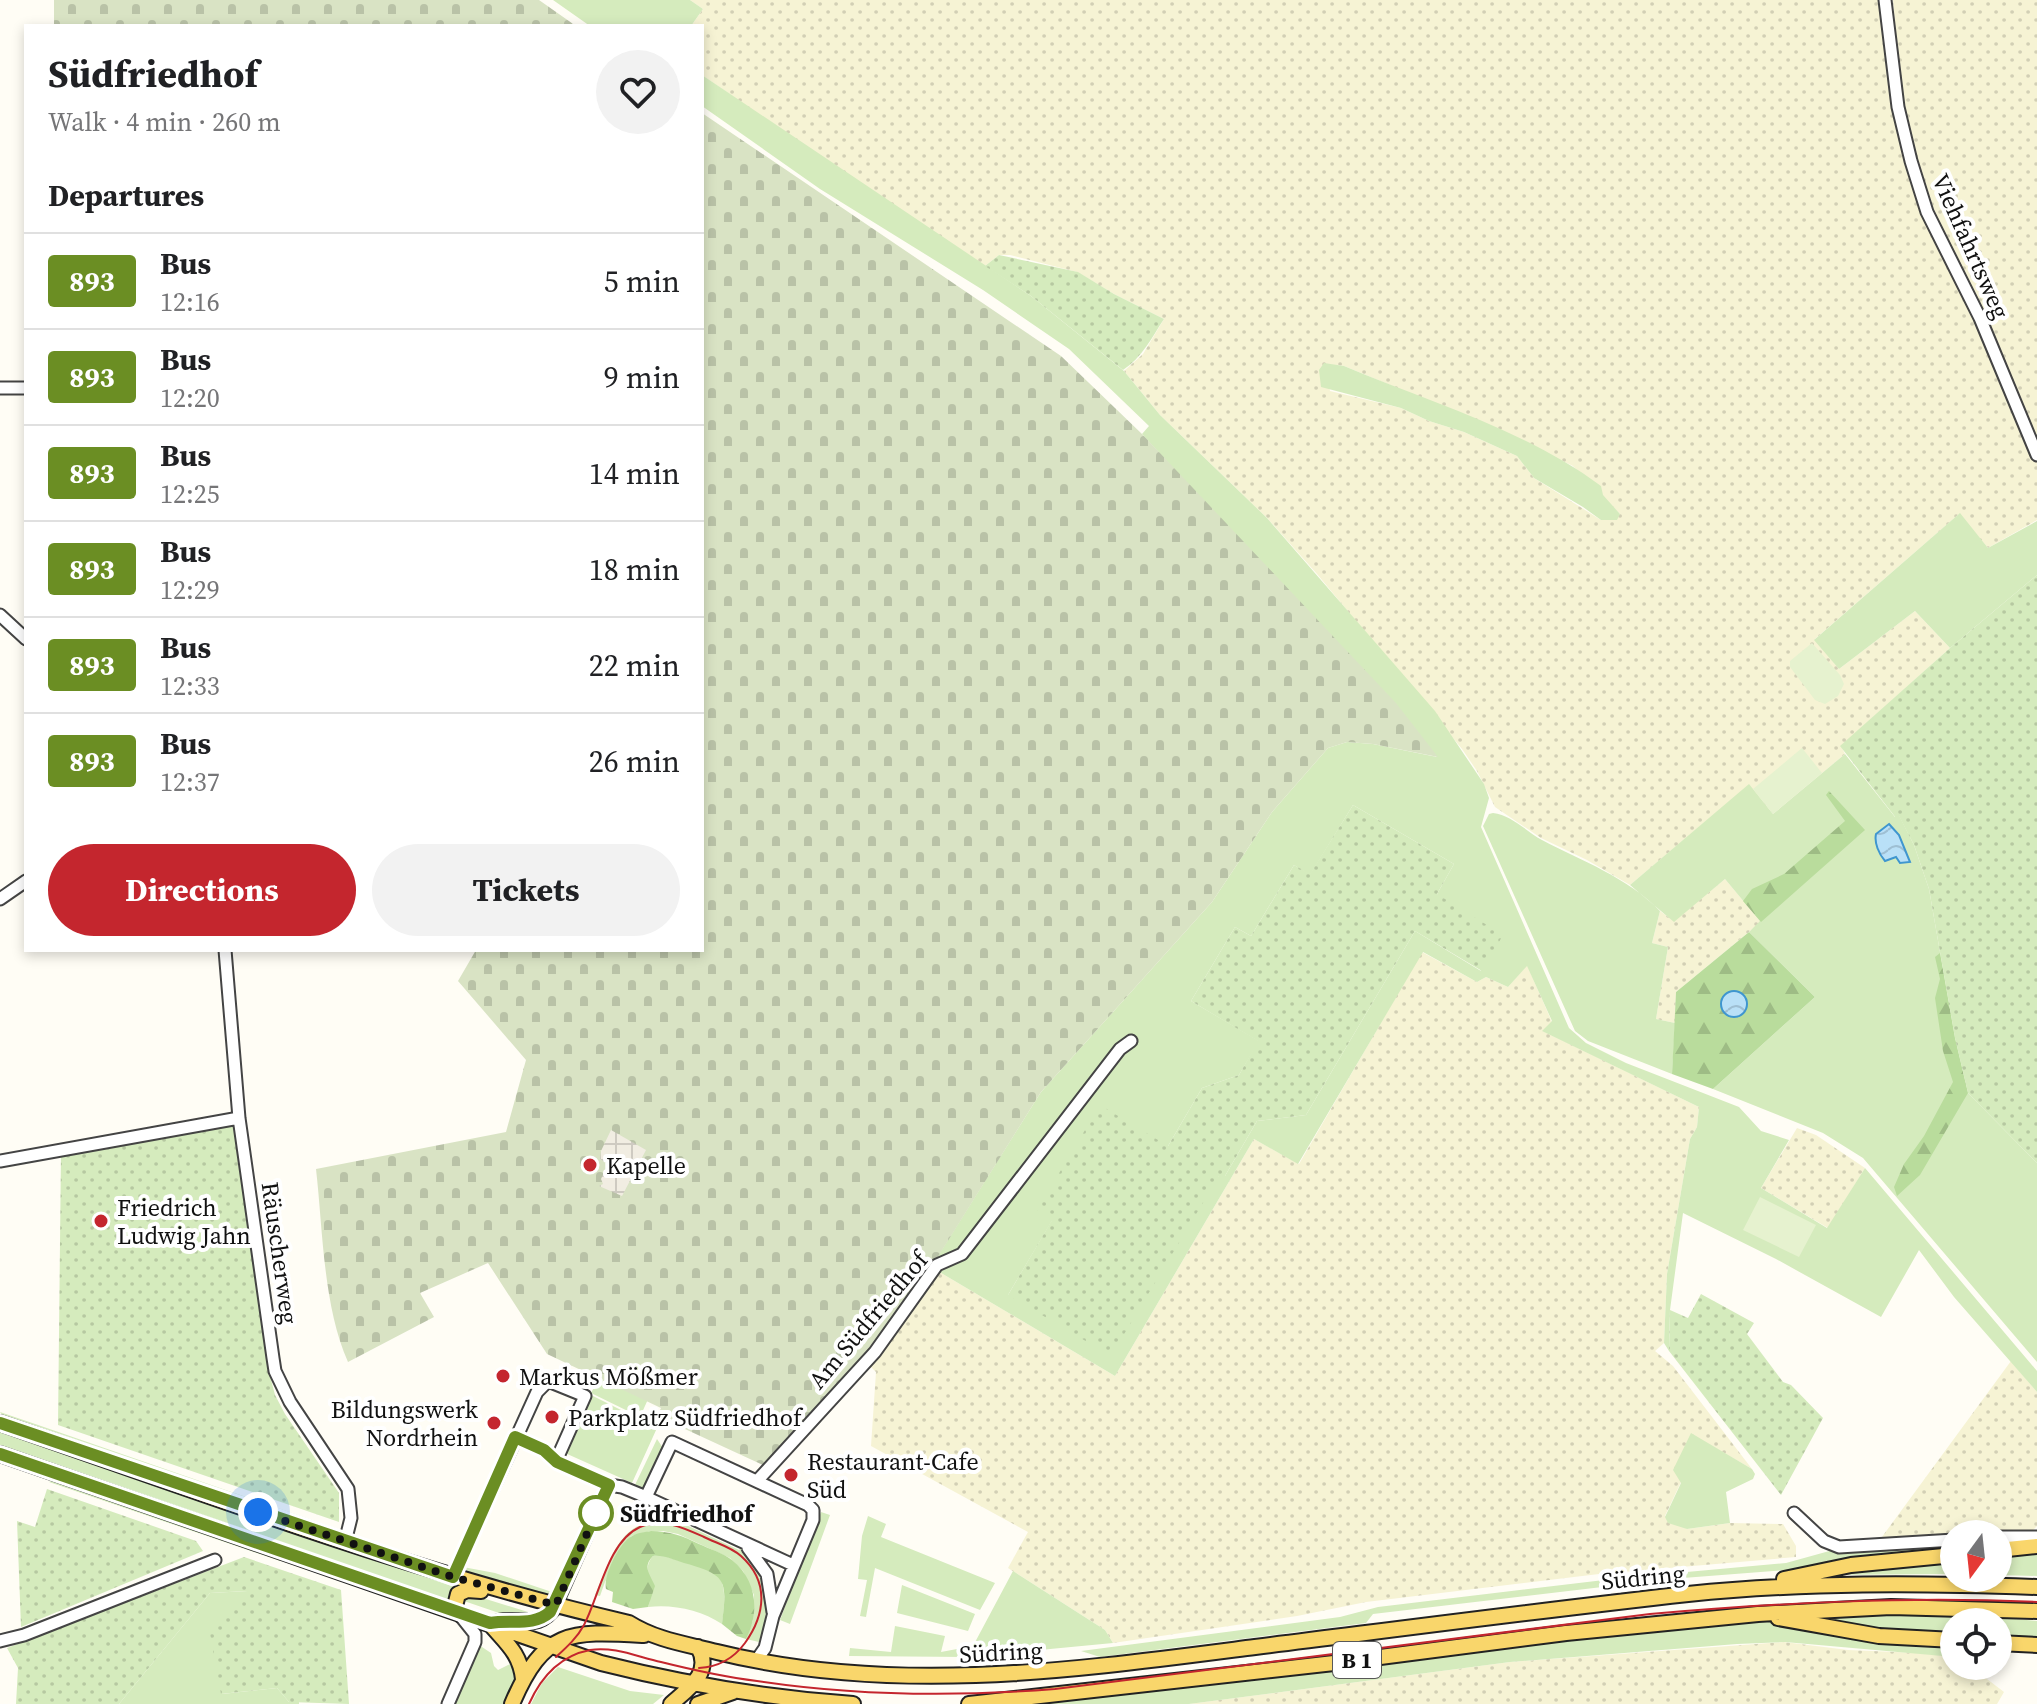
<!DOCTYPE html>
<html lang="en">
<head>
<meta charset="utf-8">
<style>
	:root { --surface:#fff; --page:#f2f2f2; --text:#202124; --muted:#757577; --line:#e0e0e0; --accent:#c4262e }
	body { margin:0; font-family:"Source Serif 4",serif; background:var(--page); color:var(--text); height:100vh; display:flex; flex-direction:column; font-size:30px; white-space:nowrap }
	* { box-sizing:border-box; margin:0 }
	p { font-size:26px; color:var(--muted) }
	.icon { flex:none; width:44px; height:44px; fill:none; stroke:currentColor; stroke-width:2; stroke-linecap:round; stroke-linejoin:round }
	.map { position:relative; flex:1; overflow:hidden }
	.drawer { position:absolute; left:24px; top:24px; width:680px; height:928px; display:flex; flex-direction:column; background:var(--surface); border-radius:0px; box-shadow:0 4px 12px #0003 }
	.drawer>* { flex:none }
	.badge { padding:0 16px; border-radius:6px; font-size:28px; line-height:52px }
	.needle { width:52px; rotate:195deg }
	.controls { position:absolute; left:1940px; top:1520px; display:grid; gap:16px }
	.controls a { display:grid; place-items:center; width:72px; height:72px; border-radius:50%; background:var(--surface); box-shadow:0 4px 12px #0003; font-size:40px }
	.you { position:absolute; width:40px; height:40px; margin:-20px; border:6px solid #fff; border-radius:50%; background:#1a73e8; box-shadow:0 0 0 12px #1a73e833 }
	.map>.badge { position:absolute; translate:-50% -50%; box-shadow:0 0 0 4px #fff }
	h2 { padding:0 24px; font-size:30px; line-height:72px }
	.round { display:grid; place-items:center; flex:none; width:84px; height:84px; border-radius:42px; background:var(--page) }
	.overview { display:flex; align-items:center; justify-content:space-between; height:136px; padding:0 24px }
	h1 { font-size:38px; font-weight:700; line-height:60px }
	.primary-button { display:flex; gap:16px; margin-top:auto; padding:16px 24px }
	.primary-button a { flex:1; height:92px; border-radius:48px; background:var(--accent); color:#fff; font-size:32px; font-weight:700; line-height:92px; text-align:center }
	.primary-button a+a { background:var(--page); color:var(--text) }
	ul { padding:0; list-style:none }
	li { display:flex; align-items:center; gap:24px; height:96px; padding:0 24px; border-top:2px solid var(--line) }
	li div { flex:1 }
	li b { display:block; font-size:30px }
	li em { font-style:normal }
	li .badge { min-width:88px; font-weight:700; text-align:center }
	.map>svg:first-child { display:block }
</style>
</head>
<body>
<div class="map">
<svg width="2037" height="1704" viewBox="0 0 2037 1704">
	<defs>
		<pattern id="farmland-dots" width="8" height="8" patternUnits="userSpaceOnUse" patternTransform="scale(2)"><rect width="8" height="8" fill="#f6f3d4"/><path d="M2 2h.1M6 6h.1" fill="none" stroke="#d2cfb5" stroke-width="1.8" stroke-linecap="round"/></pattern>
		<pattern id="forest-firs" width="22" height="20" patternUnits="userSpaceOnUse" patternTransform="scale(2)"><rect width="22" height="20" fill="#b9dc9c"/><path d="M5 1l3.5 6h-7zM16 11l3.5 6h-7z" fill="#9ebc85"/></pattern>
		<pattern id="cemetery-stones" width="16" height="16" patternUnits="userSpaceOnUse" patternTransform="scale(2)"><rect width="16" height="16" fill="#d9e3c4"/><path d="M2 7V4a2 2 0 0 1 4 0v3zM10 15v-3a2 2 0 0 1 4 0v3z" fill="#b9c2a7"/></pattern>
		<pattern id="park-dots" width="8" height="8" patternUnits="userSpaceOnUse" patternTransform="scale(2)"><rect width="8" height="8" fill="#d5ebbd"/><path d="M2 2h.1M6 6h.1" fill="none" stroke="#b6c8a1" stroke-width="1.8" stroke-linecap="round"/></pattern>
		<pattern id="plaza-grid" width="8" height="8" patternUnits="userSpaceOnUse" patternTransform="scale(2)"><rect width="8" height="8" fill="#f1ede2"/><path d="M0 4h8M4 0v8" fill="none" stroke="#cecac1"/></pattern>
		<pattern id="water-waves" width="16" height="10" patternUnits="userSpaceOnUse" patternTransform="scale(2)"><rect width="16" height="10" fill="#b9e0f7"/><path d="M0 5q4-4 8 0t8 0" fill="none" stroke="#9ebfd3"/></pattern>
	</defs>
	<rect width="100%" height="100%" fill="#fffdf5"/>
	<!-- farmland -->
	<path fill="url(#farmland-dots)" fill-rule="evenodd" d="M690,0H1883L1885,22L1927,220L2033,447L2037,458V520L1988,548L1959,514L1815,639L1839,669L1915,611L1950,648L1841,746L1845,754L1773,814L1749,785L1630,885L1587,860L1541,838L1495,807L1477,771L1462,749L1317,574L1267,518L1160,415L1124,371L1143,354L1164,319L1114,294L1077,272L1010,255H999L985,266L803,145L702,75V26H691L703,9ZM1325,364L1344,366L1480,422L1573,466L1620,514L1601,520L1534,478L1517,456L1464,432L1429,421L1401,408L1330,391Z
		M1893,0H2037V446L1987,321L1936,215L1918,165L1901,92Z
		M1725,879L1761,922L1676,992L1675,1023L1656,1019L1668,947L1652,943L1660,911L1674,921Z
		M1422,952L1477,982L1486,977L1508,987L1527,965L1552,1022L1543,1031L1699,1107L1697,1127L1690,1139L1667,1274L1664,1343L1655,1351L1673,1366L1752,1469L1691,1434L1681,1482L1665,1516L1687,1529L1730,1523L1783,1524L1796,1546V1557L1599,1574L1366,1602L1297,1616L1113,1643L1105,1630L1008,1568L1028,1532L871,1446L876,1372L863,1359L931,1267L1115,1376L1254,1139L1299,1164Z
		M1797,1128L1816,1135L1865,1168L1828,1228L1761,1188Z
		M2011,1361L2037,1392V1526L2031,1532L1954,1534V1536L1879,1541Z
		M1784,1642L1848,1650L1943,1654L1954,1657V1666H1970L2004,1692L1997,1704H1189L1510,1662Z"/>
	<!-- grass -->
	<path fill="#d5ebbd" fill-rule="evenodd" d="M553,0H690L703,9L691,26H590Z
		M702,75L1031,296L1124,371L1160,415L1267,518L1435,711L1484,784L1489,798L1481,827L1569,1028L1586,1043L1626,1063L1739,1107L1761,1131L1789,1140L1761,1188L1827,1228L1865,1168L2037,1371V1392L1954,1297L1919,1250L1881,1317L1776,1259L1683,1213L1670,1310L1669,1351L1664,1343L1667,1274L1690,1139L1697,1127L1699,1107L1542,1031L1552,1021L1527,966L1508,987L1486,977L1477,982L1423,952L1298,1164L1254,1139L1115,1376L931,1267L1041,1092L1212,902L1272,812L1328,748L1347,742L1373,744L1437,757L1142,434L1149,426L1069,349L983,290L820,189L702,106ZM1353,805L1454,864L1437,894L1481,971L1415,931L1306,1115L1257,1121L1225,1176H1219L1008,1295L1053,1219L1168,1146L1202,1088L1239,1075L1259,1041L1191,1001L1235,927L1251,936L1294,865L1310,875Z
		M1324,363L1344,366C1430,402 1525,430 1601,486L1603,495L1620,514L1617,520H1601L1583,507L1534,478L1517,456L1464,432L1429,421L1401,408L1321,387L1319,370Z
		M1960,513L1988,548L2037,521V575L1950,648L1915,611L1839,669L1814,640Z
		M1845,754L1895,817L1899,815L1914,845L1929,889L1955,1038L1968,1093L2037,1163V1362L1863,1158L1823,1133L1713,1089L1815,997L1749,932L1760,921L1725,879L1674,922L1630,885L1749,784L1773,814Z
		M1493,813C1511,815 1526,831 1542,840C1582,861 1627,877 1660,911L1652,943L1668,947L1656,1019L1675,1023L1672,1074L1588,1041L1575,1031L1483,826L1489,814Z
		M602,1372L649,1397L640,1417L591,1393Z
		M591,1395L657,1428L632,1483L565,1453Z
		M0,1412L41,1426L341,1530L332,1529L2,1415Z
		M0,1431L430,1578L457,1588L449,1600L0,1446Z
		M1691,1433L1752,1469L1755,1474L1753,1479L1726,1492L1730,1523L1687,1529L1668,1523L1665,1517L1681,1483L1673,1470Z
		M657,1439L663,1448L646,1488L634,1487Z
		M53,1480L283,1559L280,1561L49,1482Z
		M821,1512L830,1515L790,1624L780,1620Z
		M868,1516L886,1524L881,1537L995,1583L980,1610L875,1568L866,1617L860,1616L867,1580L858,1579L862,1536Z
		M661,1519L680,1522L739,1550L741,1548C769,1579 772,1603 759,1642L746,1639L753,1620L754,1595L743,1571L730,1558L678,1534L663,1531H651L631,1536L605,1582L600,1596L595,1595C611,1560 617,1524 661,1519Z
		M1954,1543V1549L1812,1568L1670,1579L1373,1614L1366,1623L1100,1657L1081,1651L1340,1617L1378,1607L1621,1578L1786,1563L1833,1550Z
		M2037,1551V1576L1998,1575V1555Z
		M662,1555C713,1574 731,1560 722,1624C701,1610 673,1604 648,1607C655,1590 640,1570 653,1556Z
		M1954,1559V1574L1824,1575Z
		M463,1567L495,1573L555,1593C539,1599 486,1577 468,1571Z
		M1013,1571L1105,1630L1113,1643L966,1657L849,1656L850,1648L891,1652L895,1626L945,1636L941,1652L973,1646Z
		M902,1585L975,1614L968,1631L897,1613Z
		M248,1591L222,1694L277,1688L289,1702L299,1701V1704H119L210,1593Z
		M473,1595L528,1612L541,1613L511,1617L464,1601L465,1597Z
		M1835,1613H1956L2037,1621V1648L1998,1649V1622H1954V1657L1785,1642L1737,1644L1510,1662L1189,1704H1034L1759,1618Z
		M479,1645L491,1653L494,1666L498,1670L514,1662C518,1677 511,1690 504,1704H452Z
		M558,1667L630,1691L664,1695L653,1704H531L542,1683Z"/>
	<!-- forest -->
	<path fill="url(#forest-firs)" d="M1829,791L1865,830L1761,922L1743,901L1752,889L1784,874L1845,821L1826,795Z
		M1749,932L1815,997L1713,1089L1672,1074L1676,992Z
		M1940,953L1955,1038L1968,1093L1920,1175L1897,1196L1894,1187L1904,1164L1924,1136L1953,1082L1943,1051L1935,998L1940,979L1935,957Z
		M651,1531C669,1531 683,1536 699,1544C710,1549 723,1553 732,1560C757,1580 760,1612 746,1639L737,1636L722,1624C727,1581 728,1575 684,1563C673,1560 665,1555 653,1556C642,1567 650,1574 655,1586L648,1607L633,1609L612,1602L613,1592L606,1589C603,1576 619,1543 632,1536C637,1533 645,1532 651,1531Z"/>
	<!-- cemetery -->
	<path fill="url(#cemetery-stones)" d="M54,0H539L576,26H54Z
		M702,113L1061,356L1142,434L1396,703L1438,757L1373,744L1347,742L1328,748L1272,812L1212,902L1041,1092L909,1303L875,1346L765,1466L672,1423H668L667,1419L658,1414L661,1408L547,1354L488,1263L420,1293L434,1317L348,1362C323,1306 323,1230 316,1169L506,1132L526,1060L458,981L476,950H702Z"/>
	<!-- park -->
	<path fill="url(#park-dots)" d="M999,255L1078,272L1114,294L1164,319C1152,337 1142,358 1123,370L1031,296L985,266Z
		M2037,575V1163L1968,1093L1955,1038L1929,889L1914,845L1899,816L1896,818L1840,746L1950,648Z
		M1353,805L1454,864L1437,894L1503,935L1482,971L1415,931L1306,1115L1257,1121L1225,1176H1219L1111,1356L1008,1295L1052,1220L1037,1210L1100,1105L1168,1146L1202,1088L1239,1075L1258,1041L1191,1001L1235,927L1251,936L1294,865L1310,874Z
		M229,1122L233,1125L269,1372L275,1395L285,1414L339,1493V1522L58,1425L61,1152Z
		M1701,1294L1754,1323L1747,1334L1783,1382L1791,1385L1823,1418L1781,1495L1669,1351L1670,1310L1688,1318Z
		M47,1489L196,1541L203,1551L21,1627L17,1521L35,1527Z
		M244,1557L341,1590L349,1704L289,1702L277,1688L221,1694L210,1634L247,1591L210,1593L119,1704H16L18,1668L7,1648Z"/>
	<!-- pitch -->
	<path fill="#e6f2cf" d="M1812,643L1840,675L1844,684L1838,696L1825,704L1815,700L1790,667V661Z
		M1802,748L1822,773L1773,814L1753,789Z
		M1760,1197L1816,1225L1799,1257L1743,1230Z"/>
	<!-- plaza -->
	<path fill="url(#plaza-grid)" d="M611,1130L646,1150L622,1196L599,1186L603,1184L601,1179L608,1164L600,1159L601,1151Z"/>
	<!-- water -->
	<path fill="url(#water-waves)" stroke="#3f96cf" stroke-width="2" d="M1889,824L1899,835L1910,862L1900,863L1896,857L1885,861C1879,854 1874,843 1876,834Z
		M1721 1004a13 13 0 1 1 26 0a13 13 0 1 1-26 0Z"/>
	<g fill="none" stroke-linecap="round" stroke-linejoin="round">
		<defs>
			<path id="minor" d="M1885,0L1898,107L1911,161L1927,212L1980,318L2037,455
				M0,388H26
				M0,615L26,639
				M0,899L26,881
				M225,950L239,1118L273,1358L275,1371L290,1402L348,1489L351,1518L345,1542
				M0,1161L239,1118
				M515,1437L544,1450L557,1462L609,1485L622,1487L639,1494L793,1565
				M757,1481L875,1352L937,1265L962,1254L1120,1049L1131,1041
				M646,1497L672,1442L808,1505L813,1510V1520L773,1616L765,1648L756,1661
				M1794,1513L1824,1541L1839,1547L1954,1540
				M1998,1537H2037
				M748,1548L767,1574L773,1612
				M453,1577L537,1392L548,1381L585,1396L556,1461
				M556,1605L609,1485
				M0,1641L24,1635L215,1560
				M448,1704L475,1642V1634L459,1614"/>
			<path id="major" d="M0,1423C208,1495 414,1573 629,1623C656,1640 686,1644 717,1652C895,1696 1076,1670 1255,1647C1399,1629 1543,1610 1688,1594C1804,1582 1921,1583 2037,1587
				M0,1454L601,1663C684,1684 768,1698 853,1704
				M1998,1550L2037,1546
				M1784,1579L1851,1565L1954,1555
				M459,1614L455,1606L458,1594L467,1590L481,1591
				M1778,1618L1879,1636L1954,1640
				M498,1622C523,1617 538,1631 556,1605
				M490,1624C506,1643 520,1653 523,1679
				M1998,1643L2037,1645
				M512,1704C544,1629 570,1631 644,1635
				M671,1704C688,1689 713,1673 698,1647
				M698,1704L733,1692
				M969,1704L1334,1663L1566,1633L1758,1614L1891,1607L2037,1611"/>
		</defs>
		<!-- minor casing -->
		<use href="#minor" stroke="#444" stroke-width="15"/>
		<!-- major casing -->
		<use href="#major" stroke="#222" stroke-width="18"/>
		<!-- minor -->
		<use href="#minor" stroke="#fff" stroke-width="11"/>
		<!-- major -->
		<use href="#major" stroke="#f9d66b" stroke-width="14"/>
		<!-- tram -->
		<path stroke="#c4262e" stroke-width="2" d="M556,1657C567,1647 577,1638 584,1625C599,1597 608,1541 640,1527C663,1518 682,1527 704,1537C716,1543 731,1547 741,1556C770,1582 765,1615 745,1643C734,1658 718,1667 699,1668
			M529,1704C541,1677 559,1656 590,1650C614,1646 638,1657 661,1662C693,1670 725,1677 757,1681C856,1696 954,1697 1055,1689L1650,1614C1779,1603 1907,1596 2037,1602"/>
	</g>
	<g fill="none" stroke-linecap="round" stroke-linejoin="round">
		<defs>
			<path id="line" d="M0,1423L453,1577L515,1437L544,1450L557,1462L609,1485L550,1612C533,1627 511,1619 490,1623L0,1454"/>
		</defs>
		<!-- line casing -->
		<use href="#line" stroke="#fff" stroke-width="18"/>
		<!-- line -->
		<use href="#line" stroke="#6b8e23" stroke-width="12"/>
		<!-- walk -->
		<path stroke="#111" stroke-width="8" stroke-dasharray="0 14.4" d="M258,1512L453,1577L556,1605L596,1513"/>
	</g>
	<!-- markers -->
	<g fill="#c4262e" stroke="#fff" stroke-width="3">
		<circle cx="590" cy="1165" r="8"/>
		<circle cx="101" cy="1221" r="8"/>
		<circle cx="503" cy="1376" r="8"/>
		<circle cx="552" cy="1417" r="8"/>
		<circle cx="494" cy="1423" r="8"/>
		<circle cx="791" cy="1475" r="8"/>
	</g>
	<circle fill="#fff" stroke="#6b8e23" stroke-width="4" cx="596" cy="1513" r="16"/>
	<g text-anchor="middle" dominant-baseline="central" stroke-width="8" stroke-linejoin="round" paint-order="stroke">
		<!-- shield labels -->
		<rect fill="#fff" stroke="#585858" stroke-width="2" x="1333" y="1642" width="48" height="36" rx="6"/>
		<g font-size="22" font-weight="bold" fill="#111">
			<text x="1357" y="1660">B 1</text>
		</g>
		<!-- street labels -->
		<g font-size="24" fill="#111" stroke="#fff">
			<text transform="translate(1971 246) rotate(66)">Viehfahrtsweg</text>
			<text transform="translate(280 1253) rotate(82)">Räuscherweg</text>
			<text transform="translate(868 1320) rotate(-50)">Am Südfriedhof</text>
			<text transform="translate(1643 1577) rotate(-6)">Südring</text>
			<text transform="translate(1001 1652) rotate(-3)">Südring</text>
		</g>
		<!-- poi labels -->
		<g font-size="24" fill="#111" stroke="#fff" text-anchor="start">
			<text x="606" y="1165">Kapelle</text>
			<text x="117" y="1207">Friedrich<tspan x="117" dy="28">Ludwig Jahn</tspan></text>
			<text x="519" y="1376">Markus Mößmer</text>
			<text x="478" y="1409" text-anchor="end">Bildungswerk<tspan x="478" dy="28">Nordrhein</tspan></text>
			<text x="568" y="1417">Parkplatz Südfriedhof</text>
			<text x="807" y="1461">Restaurant-Cafe<tspan x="807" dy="28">Süd</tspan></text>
		</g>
		<!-- stop labels -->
		<g font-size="24" font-weight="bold" fill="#111" stroke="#fff" text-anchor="start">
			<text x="620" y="1513">Südfriedhof</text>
		</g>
	</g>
</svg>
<div class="controls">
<a><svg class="needle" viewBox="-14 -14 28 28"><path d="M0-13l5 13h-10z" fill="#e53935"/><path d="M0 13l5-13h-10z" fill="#757577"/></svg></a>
<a><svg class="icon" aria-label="locate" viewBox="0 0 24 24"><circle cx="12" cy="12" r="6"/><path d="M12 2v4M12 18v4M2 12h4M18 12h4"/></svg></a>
</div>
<div class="you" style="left:258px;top:1512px"></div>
<section class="drawer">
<div class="overview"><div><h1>Südfriedhof</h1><p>Walk · 4 min · 260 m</p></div><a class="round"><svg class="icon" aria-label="heart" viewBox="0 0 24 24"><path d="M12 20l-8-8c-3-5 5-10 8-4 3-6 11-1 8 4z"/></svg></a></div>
<h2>Departures</h2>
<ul>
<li><span class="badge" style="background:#6b8e23;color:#fff">893</span><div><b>Bus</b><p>12:16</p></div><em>5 min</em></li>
<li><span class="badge" style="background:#6b8e23;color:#fff">893</span><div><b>Bus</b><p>12:20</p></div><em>9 min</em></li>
<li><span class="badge" style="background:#6b8e23;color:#fff">893</span><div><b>Bus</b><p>12:25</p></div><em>14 min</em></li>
<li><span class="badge" style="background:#6b8e23;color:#fff">893</span><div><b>Bus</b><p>12:29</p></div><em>18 min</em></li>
<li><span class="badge" style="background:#6b8e23;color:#fff">893</span><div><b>Bus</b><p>12:33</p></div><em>22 min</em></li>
<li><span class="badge" style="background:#6b8e23;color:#fff">893</span><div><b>Bus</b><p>12:37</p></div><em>26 min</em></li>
</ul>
<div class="primary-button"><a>Directions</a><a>Tickets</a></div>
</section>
</div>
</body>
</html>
